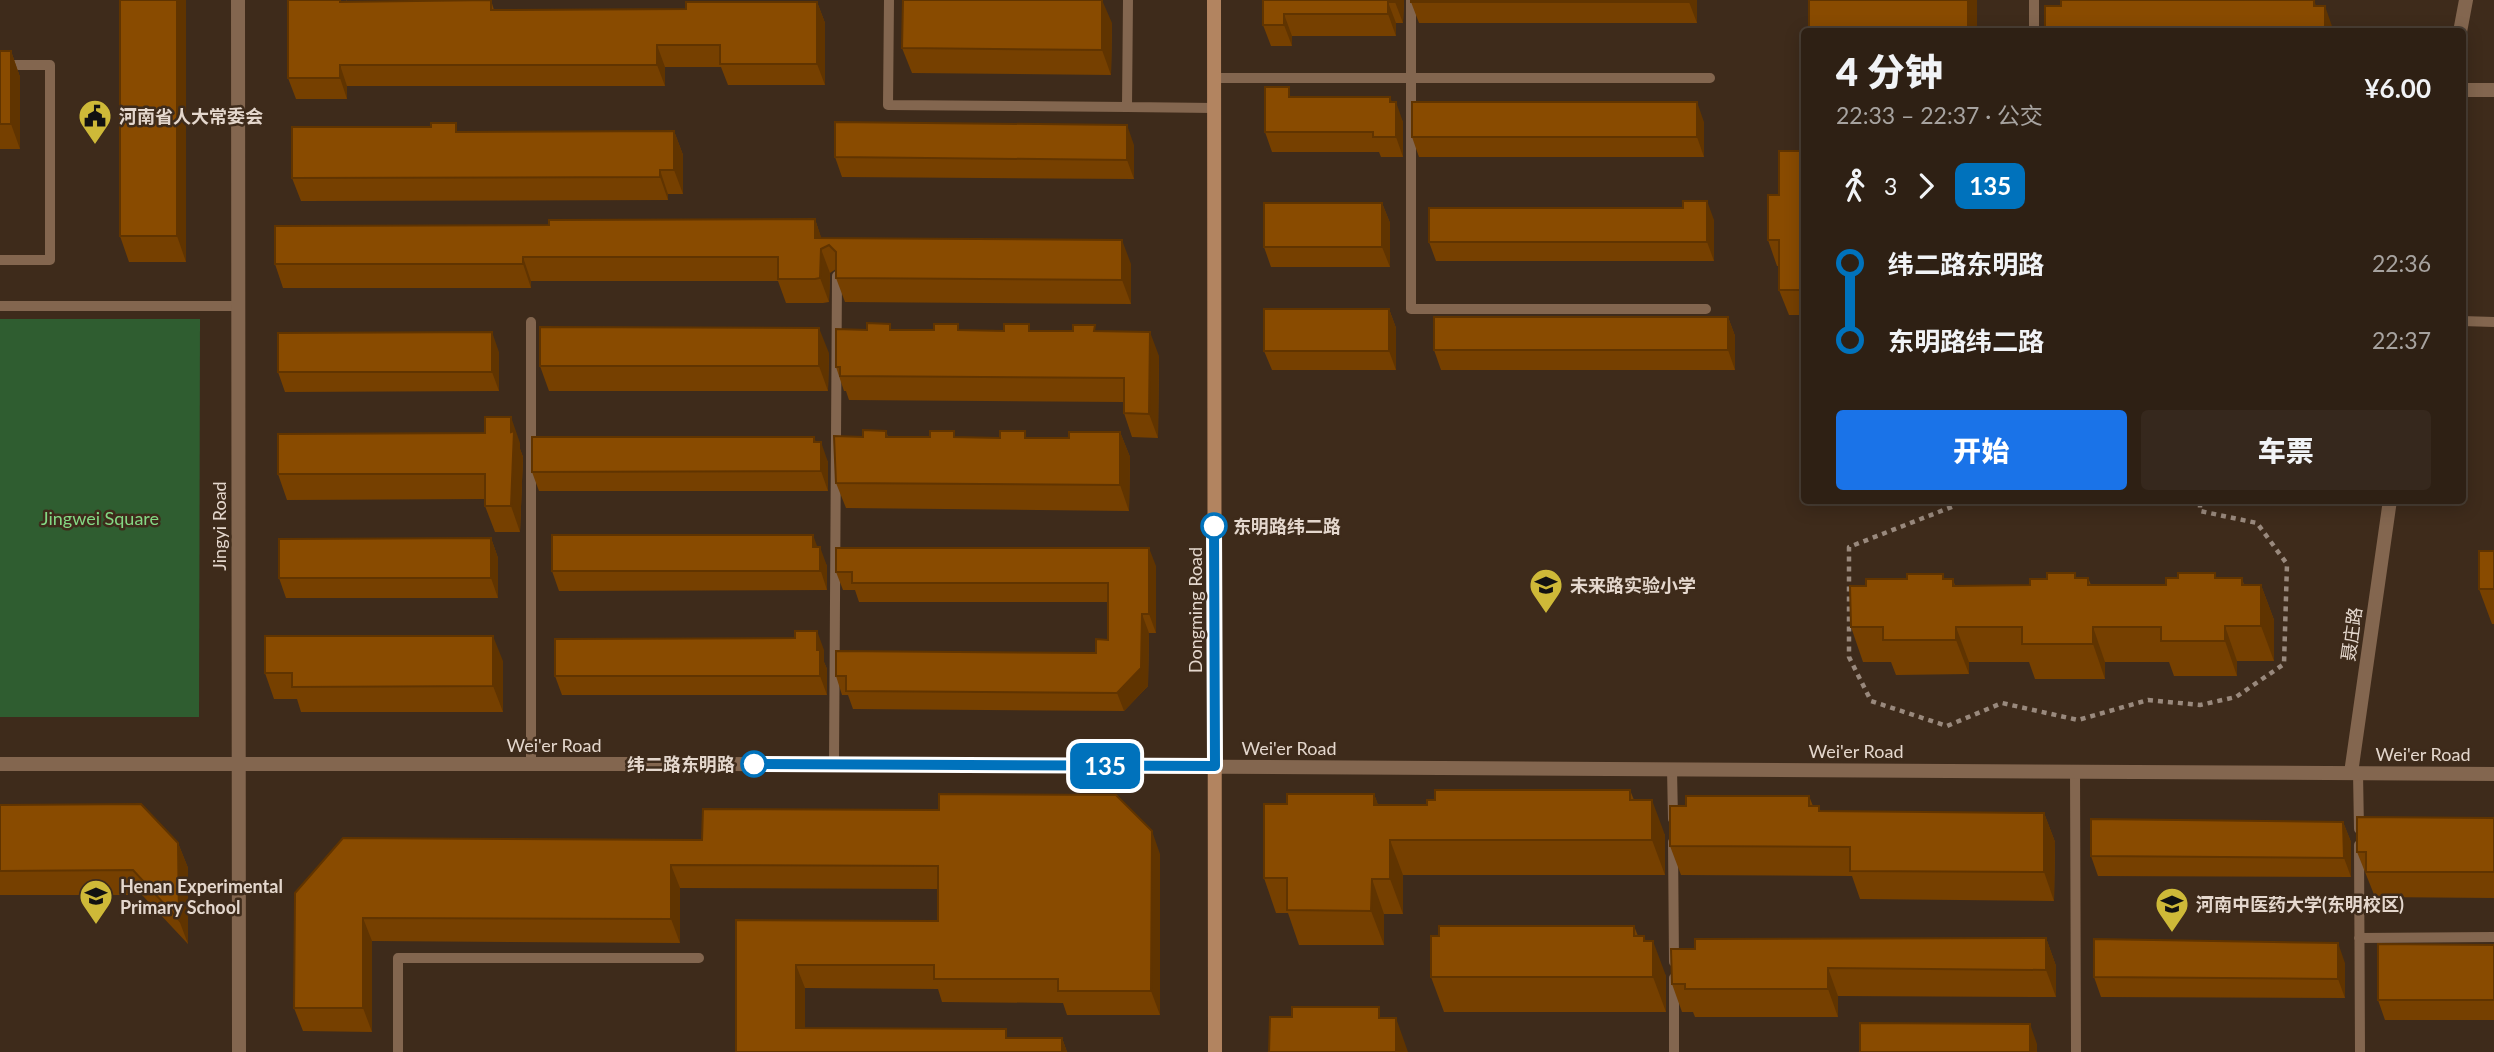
<!DOCTYPE html>
<html lang="zh">
<head>
<meta charset="utf-8">
<style>
	:root { --surface:#2e2014; --page:#36281d; --text:#f1f3f6; --muted:#a7a3a0; --line:#493e34; --accent:#1a73e8 }
	body { margin:0; font-family:Lato,"Noto Sans SC",sans-serif; background:var(--page); color:var(--text); height:100vh; display:flex; flex-direction:column; font-size:26px; white-space:nowrap }
	* { box-sizing:border-box; margin:0 }
	p { font-size:23px; color:var(--muted) }
	.icon { flex:none; width:38px; height:38px; fill:none; stroke:currentColor; stroke-width:2; stroke-linecap:round; stroke-linejoin:round }
	.map { position:relative; flex:1; overflow:hidden }
	.drawer { position:absolute; left:1801px; top:28px; width:665px; height:476px; display:flex; flex-direction:column; background:var(--surface); border-radius:7px; box-shadow:0 4px 18px #0003,0 0 0 2px var(--line) }
	.drawer>* { flex:none }
	.badge { padding:0 14px; border-radius:10px; font-size:24px; line-height:46px }
	.map>.badge { position:absolute; translate:-50% -50%; box-shadow:0 0 0 4px #fff }
	.legs { display:flex; align-items:center; gap:10px; height:77px; padding:0 35px; font-size:23px }
	.legs p { margin-inline-start:auto }
	.summary { display:flex; align-items:center; justify-content:space-between; height:119px; padding:0 35px }
	h1 { font-size:38px; font-weight:800; line-height:52px }
	.cta { display:flex; gap:14px; margin-top:auto; padding:14px 35px }
	.cta a { flex:1; height:80px; border-radius:7px; background:var(--accent); color:#fff; font-size:28px; font-weight:800; line-height:80px; text-align:center }
	.cta a+a { background:var(--page); color:var(--text) }
	ul { padding:0 35px; list-style:none }
	li { display:flex; align-items:center; gap:24px; height:77px; font-size:26px }
	li i { display:grid; place-items:center; width:10px; height:100%; margin:0 9px; background:currentColor }
	li i::after { content:''; width:18px; height:18px; margin:-9px; border:5px solid; border-radius:50%; background:var(--surface) }
	li p { margin-inline-start:auto }
	li:first-child i { background:linear-gradient(#0000 50%,currentColor 0) }
	li:last-child i { background:linear-gradient(currentColor 50%,#0000 0) }
	.map>svg:first-child { display:block }
</style>
</head>
<body>
<div class="map">
<svg width="2494" height="1052" viewBox="0 0 2494 1052">
	<rect width="100%" height="100%" fill="#3e2b1b"/>
	<!-- green -->
	<path fill="#2f5d30" d="M0,319H200L199,717H0Z"/>
	<g fill="none" stroke-linecap="round" stroke-linejoin="round">
		<!-- path -->
		<path stroke="#99897d" stroke-width="4.5" stroke-dasharray="5 5" stroke-linecap="butt" d="M1959,500L1954,506L1849,547V657L1871,701L1947,726L2002,703L2078,720L2148,700L2200,705L2236,697L2284,664L2287,564L2257,523L2200,511V500"/>
		<!-- lane -->
		<path stroke="#83664f" stroke-width="10" d="M889,0L888,105L1127,107L1128,0
			M1411,0V309H1706
			M2034,0V32
			M0,65H50V260H0
			M1214,78H1710
			M1127,107L1214,108
			M0,306H238
			M2462,321L2494,322
			M531,322V764
			M834,764L837,276
			M1672,769L1673,819
			M2075,771L2076,1052
			M2358,773L2359,829
			M1673,842L1674,962
			M2359,845L2360,1052
			M2359,938L2494,937
			M1674,978V1052
			M398,1052V958H699"/>
		<!-- street -->
		<path stroke="#83664f" stroke-width="14" d="M238,0L239,1052
			M2460,32L2466,0
			M2462,90H2494
			M0,764H727L2494,774
			M2351,773L2390,500"/>
		<!-- secondary -->
		<path stroke="#b28460" stroke-width="14" d="M1214,0L1215,1052"/>
	</g>
	<!-- wall -->
	<path fill="#764000" d="M186,0V262H129L120,236Z
		M347,0V2L491,0L494,10L686,9L817,2L825,23V85H728L721,67H665V86H347V99H296L288,78Z
		M1263,0H1404L1403,23H1396V36H1292V46H1271L1263,25Z
		M1697,0V23H1419L1411,2Z
		M1112,23L1111,75L912,73L902,48Z
		M0,51H11L20,77V149H0Z
		M1293,97L1392,102L1403,122V157H1381L1379,152H1272L1265,132Z
		M1704,122V157H1419L1412,137Z
		M674,131L683,155V194H668V200L301,201L292,178L459,132Z
		M1134,145V179L842,177L835,157Z
		M1804,151V315H1789L1779,290V266H1777L1768,240L1779,195Z
		M1382,203L1390,223V267H1271L1264,247Z
		M1683,208L1714,220V261H1436L1429,242Z
		M815,219L821,238L1131,264V304L845,302L836,278V269L830,273L829,302L823,303H786L778,281H531V288H283L275,264L549,225Z
		M1389,309L1396,328V370H1272L1264,351Z
		M1728,317L1735,336V370H1441L1434,350Z
		M893,330L1097,331L1159,356L1158,438L1132,437L1124,413V402L849,400L846,391H844L836,367Z
		M499,352V391L285,392L278,372Z
		M829,353L828,391H549L540,366Z
		M886,431L888,437L1028,438H1069L1120,432L1130,457L1129,511L846,508L836,483L863,437Z
		M816,442L828,462V491H539L532,472Z
		M520,443V449L523,457L520,532H495L485,506V499L287,500L278,474Z
		M491,538L498,558V598H286L279,578Z
		M817,547L827,566V590L559,591L552,571Z
		M2494,551V624H2492L2479,589Z
		M1156,566V633H1149L1148,686L1124,711L853,709L848,695H842L836,676L1096,653L1108,640V602H859L855,590H843L836,572Z
		M2077,578H2088L2091,585H2166L2216,578H2242L2244,585H2261L2274,620V661H2237V676H2174L2169,662H2105V679H2035L2029,662H1969V674L1896,675L1891,662H1863L1851,627L1866,586L1907,579H1953L1955,586L2030,585Z
		M824,650V662L827,669V695H562L555,676Z
		M503,661V712H301L297,699H274L265,673Z
		M1630,790L1634,800L1665,835V875H1403V914H1384V945H1299L1288,913H1276L1264,878L1287,804L1374,794L1378,805H1427Z
		M1809,796L1813,806L1821,811L2044,813L2055,842L2054,901L1860,899L1852,876L1681,875L1670,846L1686,806Z
		M0,805L178,843L188,868V944L142,895H0Z
		M2494,818V898L2375,897L2357,852Z
		M2343,822L2351,842V877L2098,876L2091,856Z
		M343,838L1160,854V1015H1067L1063,1003L942,1002L938,989L805,988V1028L1010,1038H1062L1067,1052H736V920L938,921V889L680,888V943L372,941V1032L303,1031L294,1008Z
		M1634,926L1638,936L1646,941L1666,976V1012H1444L1431,977Z
		M2046,938L2056,966V997L1838,996V1017H1695L1693,1012H1682L1672,984Z
		M2494,945V1020H2385L2378,1000Z
		M2345,963V998L2101,997L2094,977Z"/>
	<!-- shaded-wall -->
	<path fill="#603400" d="M177,0H186V262L177,236Z
		M1102,0L1112,23L1111,75L1102,50Z
		M1395,0H1404L1403,23L1395,2Z
		M1689,0H1697V23L1689,2Z
		M1968,0H1977V32H1968Z
		M2314,0L2325,30V6L2334,32H2323L2314,6Z
		M817,2L825,23V85L817,64Z
		M1388,2L1396,23V36L1388,14Z
		M1284,14L1292,36V46L1284,25Z
		M657,45L665,67V86L657,65Z
		M11,51L20,77V149L11,124Z
		M340,65L347,86V99L340,78Z
		M1390,97L1396,112V102L1403,122V157L1396,137Z
		M1697,102L1704,122V157L1697,137Z
		M1127,125L1134,145V179L1127,160Z
		M674,131L683,155V194L674,170Z
		M660,170L668,194V200L660,177Z
		M1707,201L1714,220V261L1707,242Z
		M1382,203L1390,223V267L1382,247Z
		M815,219L823,243L821,249L830,273L829,302L820,278L815,238Z
		M1122,240L1131,264V304L1122,280Z
		M523,257L531,281V288L523,264Z
		M1389,309L1396,328V370L1389,351Z
		M1728,317L1735,336V370L1728,350Z
		M819,328L829,353L828,391L819,366Z
		M492,332L499,352V391L492,372Z
		M1150,332L1159,356L1158,438L1149,414Z
		M511,417L520,443V449L523,457L520,532L511,506Z
		M1120,432L1130,457L1129,511L1120,485Z
		M814,437L821,456V442L828,462V491L821,471L814,442Z
		M813,535L820,554V547L827,566V590L813,547Z
		M491,538L498,558V598L491,578Z
		M1149,548L1156,566V633L1149,614Z
		M2261,585L2274,620V661L2261,626Z
		M1142,614L1149,633L1148,686L1124,711L1117,693Z
		M2225,626L2237,661V676L2225,641Z
		M1956,627L1969,662V674L1956,640Z
		M2093,627L2105,662V679L2093,644Z
		M817,631L824,650V662L827,669V695L820,676L817,650Z
		M493,636L503,661V712L493,686Z
		M1374,794L1387,829L1374,805Z
		M1652,800L1665,835V875L1652,840Z
		M2044,813L2055,842L2054,901L2044,872Z
		M2343,822L2351,842V877L2344,858Z
		M1152,831L1160,854V1015L1151,991Z
		M1390,840L1403,875V914L1390,879Z
		M178,843L188,868V944L179,920Z
		M671,865L680,888V943L671,919Z
		M1372,879L1384,914V945L1371,911Z
		M363,918L372,941V1032L363,1008Z
		M1644,936L1653,962V941L1666,976V1012L1653,977L1644,941Z
		M2046,938L2056,966V997L2046,970Z
		M2338,943L2345,963V998L2338,979Z
		M796,965L805,988V1051L796,1028Z
		M1828,968L1838,996V1017L1828,989Z
		M1396,1018L1408,1052H1396Z
		M2030,1024L2037,1044V1052H2030Z
		M1062,1038L1067,1052H1062Z"/>
	<!-- building -->
	<path fill="#894b00" stroke="#603400" stroke-width="2" d="M120,0H177V236H120Z
		M288,0H340V2L491,0V10L686,9V2H817V64H720V45H657V65H340V78H288Z
		M903,0H1102V50L902,48Z
		M1263,0H1395V2H1388V14H1284V25H1263Z
		M1411,0H1689V2H1411Z
		M1809,0H1968V32H1809Z
		M2061,0H2314V6H2325V32H2045V6H2061Z
		M0,51H11V124H0Z
		M1265,87H1289V97H1390V102H1396V137H1373V132H1265Z
		M1412,102H1697V137H1412Z
		M835,122L1127,125V160L835,157Z
		M431,123H456V132L674,131V170H660V177L292,178V127H431Z
		M1779,151H1804V290H1779V240H1768V195H1779Z
		M1683,201H1707V242H1429V208H1683Z
		M1264,203H1382V247H1264Z
		M815,219V238L1122,240V280L836,278V252L829,245L821,249L820,278L815,279H778V257H523V264H275V226L549,225V220Z
		M1264,309H1389V351H1264Z
		M1434,317H1728V350H1434Z
		M867,323L890,324V330H934V324H958V330L1004,331V324H1029V331H1073V325H1095L1094,331L1150,332L1149,414L1124,413V378L840,376V367H836V329L867,330Z
		M540,327L819,328V366H540Z
		M492,332V372H278V333Z
		M485,417H511V432L514,431L511,506H485V474H278V434L485,433Z
		M863,430L886,431V437H930V431H954V437L1000,438V431H1025V438H1069V432H1120V485L836,483L834,436L863,437Z
		M532,437H814V442H821V471L532,472Z
		M552,535H813V547H820V571H552Z
		M491,538V578H279V539Z
		M836,548H1149V614H1142L1141,668L1117,693L846,691V676H836V651L1096,653V639L1108,640V583H852V572H836Z
		M2479,551H2494V589H2479Z
		M2047,573H2075V578H2088V585H2166V578H2178V573H2215V578H2242V585H2261V626H2225V641H2161V627H2093V644H2022V627H1956V640H1883V627H1851L1850,586H1866V579H1907V574H1943V579H1953V586L2030,585V579H2047Z
		M795,631H817V650H820V676H555V639L795,638Z
		M265,636H493V686L292,687V673H265Z
		M1435,790H1630V800H1652V840H1390V879H1372L1371,911L1287,910V878H1264V804H1287V794H1374V805H1427V800H1435Z
		M939,794L1116,795L1152,831L1151,991H1058V979H934V965H796V1028L1006,1029V1038H1062V1052H736V920L938,921V866L671,865V919L363,918V1008H294L295,893L343,838L702,840L703,809L939,810Z
		M1686,796H1809V806H1819V811L2044,813V872L1850,871V847L1670,846V806H1686Z
		M141,804L178,843L179,920L133,870L0,871V805Z
		M2357,817L2494,818V872H2366V852H2357Z
		M2091,819L2343,822L2344,858L2091,856Z
		M1439,926H1634V936H1644V941H1653V977H1431V936H1439Z
		M2046,938V970L1828,968V989H1685V984H1672L1671,949H1695V939Z
		M2094,939L2338,943V979L2094,977Z
		M2378,944L2494,945V1000H2378Z
		M1292,1007H1379V1018H1396V1052H1269L1270,1017H1292Z
		M1860,1023L2030,1024V1052H1860Z"/>
	<g fill="none" stroke-linecap="round" stroke-linejoin="round">
		<defs>
			<path id="line-1" d="M754,764L1215,766L1214,526"/>
		</defs>
		<!-- line-1 casing -->
		<use href="#line-1" stroke="#fff" stroke-width="16"/>
		<!-- line-1 -->
		<use href="#line-1" stroke="#0072bc" stroke-width="10"/>
	</g>
	<!-- icons -->
	<defs>
		<symbol id="civic-pin" viewBox="-11 -11 22 30"><path d="M0 17L-7.5 6A9.5 9.5 0 1 1 7.5 6Z" fill="#ceb938" stroke="#3e2b1b"/><path d="M-.6-6.5H3V-4.5H.6V-3L4-1V1h2V6H-6V1h2V-1L-.6-3ZM-1.2 2.5V6h2.4V2.5Z" fill="#111"/></symbol>
		<symbol id="school-pin" viewBox="-11 -11 22 30"><path d="M0 17L-7.5 6A9.5 9.5 0 1 1 7.5 6Z" fill="#ceb938" stroke="#3e2b1b"/><path d="M0-5L7-2L0 1L-7-2ZM-4 1L0 2.5L4 1V4Q0 6-4 4Z" fill="#111"/></symbol>
		<symbol id="university-pin" viewBox="-11 -11 22 30"><path d="M0 17L-7.5 6A9.5 9.5 0 1 1 7.5 6Z" fill="#ceb938" stroke="#3e2b1b"/><path d="M0-5L7-2L0 1L-7-2ZM-4 1L0 2.5L4 1V4Q0 6-4 4Z" fill="#111"/></symbol>
	</defs>
	<g fill-rule="evenodd">
		<use href="#civic-pin" x="76" y="97" width="38" height="52"/>
		<use href="#school-pin" x="1527" y="566" width="38" height="52"/>
		<use href="#school-pin" x="77" y="877" width="38" height="52"/>
		<use href="#university-pin" x="2153" y="885" width="38" height="52"/>
	</g>
	<!-- markers -->
	<g fill="#fff" stroke="#0072bc" stroke-width="3.5">
		<circle cx="1214" cy="526" r="12"/>
		<circle cx="754" cy="764" r="12"/>
	</g>
	<g text-anchor="middle" dominant-baseline="central" stroke-width="5" stroke-linejoin="round" paint-order="stroke">
		<!-- poi labels -->
		<g font-size="18" font-weight="bold" fill="#e4d7cd" stroke="#3e2b1b" text-anchor="start">
			<text x="119" y="116">河南省人大常委会</text>
			<text x="1570" y="585">未来路实验小学</text>
			<text x="120" y="886">Henan Experimental<tspan x="120" dy="21">Primary School</tspan></text>
			<text x="2196" y="904">河南中医药大学(东明校区)</text>
		</g>
		<!-- park labels -->
		<g font-size="18" fill="#84d884" stroke="#3e2b1b">
			<text x="100" y="518">Jingwei Square</text>
		</g>
		<!-- street labels -->
		<g font-size="18" fill="#e4d7cd" stroke="#3e2b1b">
			<text transform="translate(219 526) rotate(-90)">Jingyi Road</text>
			<text transform="translate(1195 610) rotate(-90)">Dongming Road</text>
			<text transform="translate(2351 634) rotate(-82)">聂庄路</text>
			<text x="554" y="745">Wei'er Road</text>
			<text x="1289" y="748">Wei'er Road</text>
			<text x="1856" y="751">Wei'er Road</text>
			<text x="2423" y="754">Wei'er Road</text>
		</g>
		<!-- stop labels -->
		<g font-size="18" font-weight="bold" fill="#e4d7cd" stroke="#3e2b1b" text-anchor="start">
			<text x="1233" y="526">东明路纬二路</text>
			<text x="735" y="764" text-anchor="end">纬二路东明路</text>
		</g>
	</g>
</svg>
<b class="badge" style="left:1105px;top:766px;background:#0072bc;color:#fff">135</b>
<section class="drawer">
<div class="summary"><div><h1>4 分钟</h1><p>22:33 – 22:37 · 公交</p></div><b>¥6.00</b></div>
<div class="legs"><svg class="icon" aria-label="walk" viewBox="0 0 24 24"><circle cx="13" cy="4" r="2"/><path d="M13 8l-2 6 4 7M11 14l-3 7M7 12l3-4h3l4 4"/></svg>3<svg class="icon" aria-label="forward" viewBox="0 0 24 24"><path d="M9 5l7 7-7 7"/></svg><b class="badge" style="background:#0072bc;color:#fff">135</b></div>
<ul>
<li><i style="color:#0072bc"></i><b>纬二路东明路</b><p>22:36</p></li>
<li><i style="color:#0072bc"></i><b>东明路纬二路</b><p>22:37</p></li>
</ul>
<div class="cta"><a>开始</a><a>车票</a></div>
</section>
</div>
</body>
</html>
